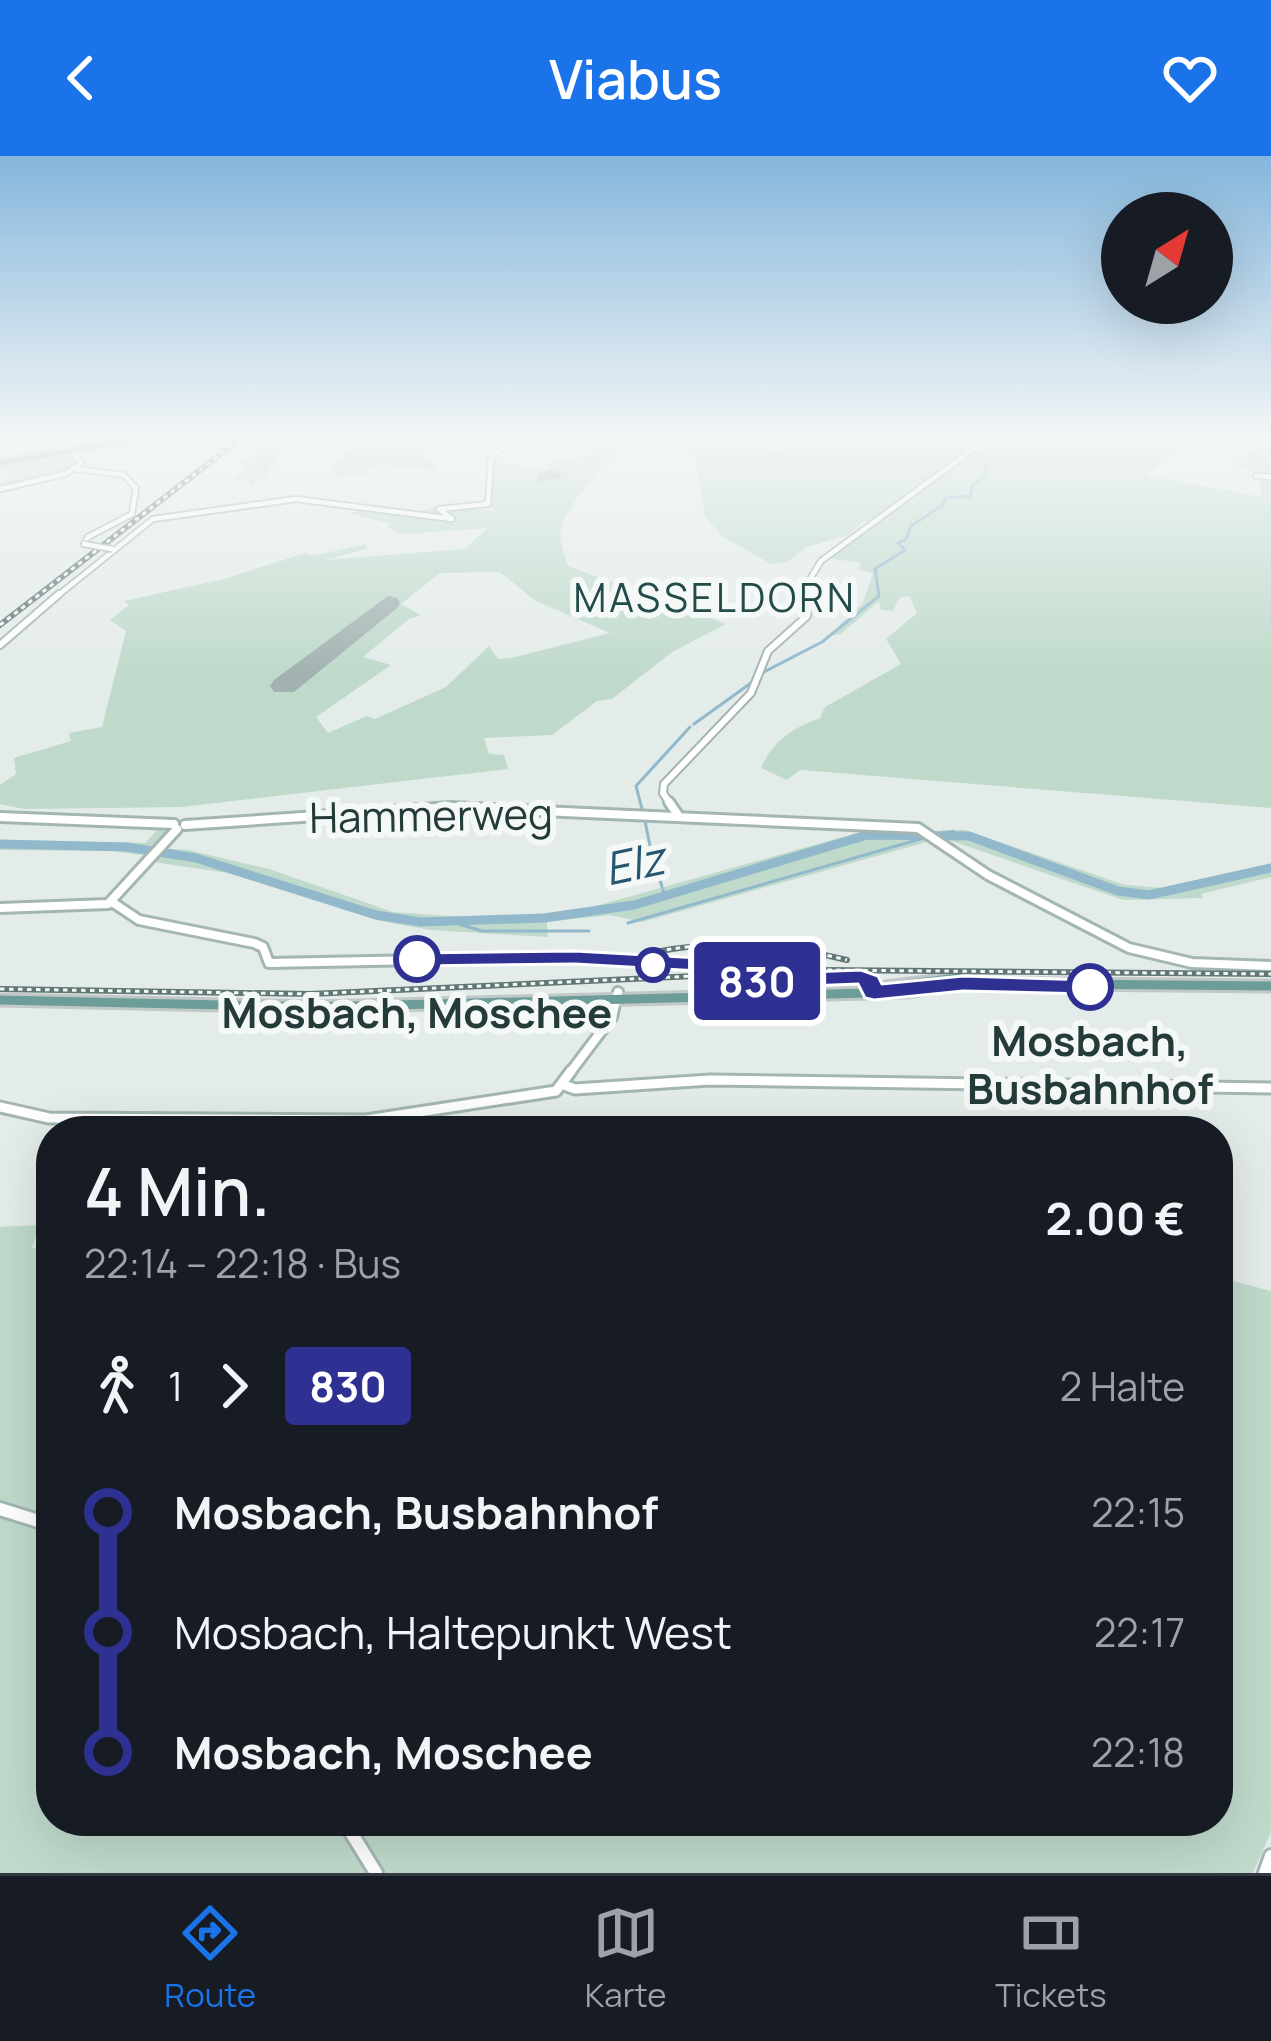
<!DOCTYPE html>
<html lang="de">
<head>
<meta charset="utf-8">
<style>
	:root { --surface:#171b24; --page:#242831; --text:#f1f3f6; --muted:#9ea1a6; --line:#363941; --accent:#1a73e8 }
	body { margin:0; font-family:Manrope,sans-serif; background:var(--page); color:var(--text); height:100vh; display:flex; flex-direction:column; font-size:45px; white-space:nowrap }
	* { box-sizing:border-box; margin:0 }
	p { font-size:39px; color:var(--muted) }
	.icon { flex:none; width:66px; height:66px; fill:none; stroke:currentColor; stroke-width:2; stroke-linecap:round; stroke-linejoin:round }
	.map { position:relative; flex:1; overflow:hidden }
	.details { position:absolute; left:36px; top:960px; width:1197px; height:720px; display:flex; flex-direction:column; background:var(--surface); border-radius:48px; box-shadow:0 12px 48px #0002 }
	.details>* { flex:none }
	.badge { padding:0 24px; border-radius:9px; font-size:42px; line-height:78px }
	.needle { width:78px; rotate:37deg }
	.controls { position:absolute; left:1101px; top:36px; display:grid; gap:24px }
	.controls a { display:grid; place-items:center; width:132px; height:132px; border-radius:50%; background:var(--surface); box-shadow:0 12px 48px #0002; font-size:60px }
	.map>.badge { position:absolute; translate:-50% -50%; box-shadow:0 0 0 6px #fff }
	.legs { display:flex; align-items:center; gap:18px; height:132px; padding:0 48px; font-size:39px }
	.legs p { margin-inline-start:auto }
	.head { display:flex; align-items:center; justify-content:space-between; height:204px; padding:0 48px }
	h1 { font-size:66px; font-weight:600; line-height:90px }
	ul { padding:0 48px; list-style:none }
	li { display:flex; align-items:center; gap:42px; height:120px; font-size:45px }
	li i { display:grid; place-items:center; width:18px; height:100%; margin:0 15px; background:currentColor }
	li i::after { content:''; width:30px; height:30px; margin:-15px; border:9px solid; border-radius:50%; background:var(--surface) }
	li p { margin-inline-start:auto }
	li:first-child i { background:linear-gradient(#0000 50%,currentColor 0) }
	li:last-child i { background:linear-gradient(currentColor 50%,#0000 0) }
	header { display:flex; justify-content:space-between; align-items:center; height:156px; padding:0 48px; background:var(--accent); color:#fff; font-size:54px; font-weight:600 }
	.tabs { display:flex; justify-content:space-around; align-items:center; height:168px; border-top:3px solid var(--line); background:var(--surface); font-size:33px; color:var(--muted) }
	.tabs a { display:grid; justify-items:center; gap:6px }
	.tabs .active { color:var(--accent) }
	.map>svg:first-child { display:block }
</style>
</head>
<body>
<header><svg class="icon" aria-label="back" viewBox="0 0 24 24"><path d="M15 5l-7 7 7 7"/></svg>Viabus<svg class="icon" aria-label="heart" viewBox="0 0 24 24"><path d="M12 20l-8-8c-3-5 5-10 8-4 3-6 11-1 8 4z"/></svg></header>
<div class="map">
<svg width="1271" height="1717" viewBox="0 0 1271 1717">
	<rect width="100%" height="100%" fill="#e4ecea"/>
	<!-- green -->
	<path fill="#bfdacb" fill-rule="evenodd" d="M119,280H150L62,298L76,302L75,311L55,320L0,332V327L12,322L0,314V301Z
		M245,280L309,281L286,291L265,319L268,322H260L252,331L244,324H232L243,316V304L261,298L236,290L192,322Z
		M366,280H421L417,294L440,313C425,317 413,309 396,314L384,307L367,314L379,322L364,318L338,321L331,314L332,308Z
		M618,280H638C617,289 566,349 561,373C558,384 565,399 568,410L726,468L672,496L612,543L597,545L552,579L484,582L489,598L504,599L508,613L182,651L24,653L0,648V629L16,618L14,602L71,585L69,577L102,571L126,475L110,464L129,449L124,445L224,423L305,397L313,400L366,388L367,393L324,404L464,393L488,372L402,378L387,371L390,368L349,357L372,352L406,362L430,352L498,355L489,349L493,341L487,319L493,304L548,316L555,312L543,308L586,299ZM500,416L536,445L610,477L511,502L498,503L489,490L446,531L375,563L367,560L328,577L316,561L391,509L363,501L409,463L421,459L401,448L440,417Z
		M684,280C711,280 757,291 785,297L800,280H1230L1234,283L1187,281L1172,291L1205,301L1174,296L1146,319L1262,341L1259,319L1235,307L1247,296L1271,289L1263,292L1271,294V652L800,614L787,624L761,612C774,584 791,573 820,562L825,551L901,508L886,483L917,457L909,440L899,442L893,455L881,454L879,445L841,478L828,480L863,447L873,417L858,414L861,407L828,402L880,365L862,366L848,379L807,391L787,406L771,408L722,380L705,360L695,303Z
		M161,670L170,676L156,692L188,694L269,713L393,756L476,762L578,755L864,675H918L934,684L642,766L610,759L547,766L548,781L430,774L380,765L228,717L153,706L156,701L113,695L0,694V684L145,687Z
		M941,674H965L1125,729L1165,732L1271,708V721L1201,738L1204,742L1123,744L943,682Z
		M40,1069L32,1092L51,1091V1665H1218V1121L1271,1135V1676L1253,1717H0V1071Z"/>
	<g fill="none" stroke-linecap="round" stroke-linejoin="round">
		<!-- stream -->
		<path stroke="#91b8cb" stroke-width="3" d="M762,517L822,486L879,440L875,413L905,394L898,387L906,383L911,370L943,349L945,342L971,340L972,330L988,317L979,300L1029,280
			M694,568L751,527
			M643,657L636,630L690,571
			M645,665L650,690
			M651,692L662,731
			M663,734L665,739
			M452,766L482,775H589
			M628,767L924,682"/>
		<!-- canal -->
		<path stroke="#91b8cb" stroke-width="6" d="M946,679L953,677"/>
		<!-- river -->
		<path stroke="#91b8cb" stroke-width="9" d="M0,688L127,691L196,702L376,759L421,766L544,762L634,749L867,679L969,680L1118,735L1149,739L1271,712"/>
		<!-- runway -->
		<path fill="#a2b2b0" fill-rule="evenodd" d="M552,312L562,318L559,322L538,327V319Z
			M388,440L397,442L400,447L397,452L294,536H274L270,530L274,524Z"/>
		<defs>
			<path id="secondary-far4" d="M76,313L124,319L136,332L132,358L88,381L84,388
				M1256,320L1271,321
				M0,333L65,318L81,307L71,295
				M56,441L153,363L296,343L452,363L439,353L488,348L491,303L514,280
				M809,441L810,423L821,405L991,280"/>
			<path id="secondary-far3" d="M0,489L59,438
				M671,649L663,637L664,628L751,537L768,495L807,460L809,438"/>
			<path id="secondary-far2" d="M669,646L678,659
				M0,661L174,668
				M185,669L451,651L918,672L988,719L1129,792L1192,807L1271,810
				M112,746L139,764L254,787L263,791L269,807L575,801L700,809L756,825L861,821L873,831
				M0,752L108,748L177,673
				M569,918L612,861L618,836"/>
			<path id="secondary-far1" d="M564,929L575,933L710,924L1271,932
				M0,951L49,962L366,964L556,935L571,915"/>
			<path id="secondary" d="M0,1353L51,1369
				M344,1665L376,1717
				M1265,1717L1271,1700"/>
			<path id="primary-far1" d="M0,307L155,280"/>
			<path id="primary" d="M886,831L958,822
				M0,844L317,851L906,836L963,827L1271,830"/>
		</defs>
		<!-- secondary-far4 casing -->
		<use href="#secondary-far4" stroke="#a3b6b3" stroke-width="8"/>
		<!-- secondary-far3 casing -->
		<use href="#secondary-far3" stroke="#a3b6b3" stroke-width="10"/>
		<!-- secondary-far2 casing -->
		<use href="#secondary-far2" stroke="#a3b6b3" stroke-width="14"/>
		<!-- secondary-far1 casing -->
		<use href="#secondary-far1" stroke="#a3b6b3" stroke-width="15"/>
		<!-- secondary casing -->
		<use href="#secondary" stroke="#a3b6b3" stroke-width="18"/>
		<!-- primary-far1 casing -->
		<use href="#primary-far1" stroke="#c2c8c8" stroke-width="8"/>
		<!-- primary casing -->
		<use href="#primary" stroke="#c2c8c8" stroke-width="15"/>
		<!-- secondary-far4 -->
		<use href="#secondary-far4" stroke="#fff" stroke-width="4.5"/>
		<!-- secondary-far3 -->
		<use href="#secondary-far3" stroke="#fff" stroke-width="6"/>
		<!-- secondary-far2 -->
		<use href="#secondary-far2" stroke="#fff" stroke-width="8"/>
		<!-- secondary-far1 -->
		<use href="#secondary-far1" stroke="#fff" stroke-width="9"/>
		<!-- secondary -->
		<use href="#secondary" stroke="#fff" stroke-width="12"/>
		<!-- primary-far1 -->
		<use href="#primary-far1" stroke="#6d9d99" stroke-width="4.5"/>
		<!-- primary -->
		<use href="#primary" stroke="#6d9d99" stroke-width="9"/>
		<defs>
			<path id="rail" d="M0,469L244,280
				M649,797C719,783 778,787 847,804
				M0,833L310,838L823,814L1271,818"/>
		</defs>
		<!-- rail casing -->
		<use href="#rail" stroke="#607775" stroke-width="6"/>
		<!-- rail -->
		<use href="#rail" stroke="#f4f8f7" stroke-width="3" stroke-dasharray="4.5" stroke-linecap="butt"/>
		<defs>
			<path id="secondary-bridge" d="M84,388L112,393"/>
		</defs>
		<!-- secondary-bridge casing -->
		<use href="#secondary-bridge" stroke="#a3b6b3" stroke-width="8" stroke-linecap="butt"/>
		<!-- secondary-bridge -->
		<use href="#secondary-bridge" stroke="#fff" stroke-width="4.5"/>
	</g>
	<!-- sky -->
	<linearGradient id="sky" x2="0" y2="1"><stop stop-color="#85b6dc"/><stop offset="0.54" stop-color="#f3f6f6"/><stop offset="1" stop-color="#f3f6f6" stop-opacity="0"/></linearGradient>
	<rect width="1271" height="520" fill="url(#sky)"/>
	<!-- line-1 -->
	<path fill="#2e3192" stroke="#fff" stroke-width="3" d="M575,795L700,802L756,818L861,814L878,820L882,828L963,820L1090,824L1101,831L1090,838L963,835L874,844L865,842L858,828L756,832L699,815L575,808L417,810L406,803L417,797Z"/>
	<!-- markers -->
	<g fill="#fff" stroke="#2e3192" stroke-width="6">
		<circle cx="417" cy="803" r="21"/>
		<circle cx="653" cy="809" r="15"/>
		<circle cx="1090" cy="831" r="21"/>
	</g>
	<g text-anchor="middle" dominant-baseline="central" stroke-width="12" stroke-linejoin="round" paint-order="stroke">
		<!-- far-neighbourhood labels -->
		<g font-size="39" letter-spacing="3" fill="#234b49" stroke="#f4f8f7">
			<text x="715" y="441">MASSELDORN</text>
		</g>
		<!-- street labels -->
		<g font-size="42" fill="#253b39" stroke="#f4f8f7">
			<text transform="translate(431 659) rotate(-1)">Hammerweg</text>
		</g>
		<!-- stop labels -->
		<g font-size="42" font-weight="bold" fill="#253b39" stroke="#f4f8f7">
			<text x="417" y="856">Mosbach, Moschee</text>
			<text x="1090" y="884">Mosbach,<tspan x="1090" dy="48">Busbahnhof</tspan></text>
		</g>
		<!-- water labels -->
		<g font-size="45" font-style="italic" fill="#255771" stroke="#f4f8f7">
			<text transform="translate(634 707) rotate(-12)">Elz</text>
		</g>
	</g>
</svg>
<div class="controls">
<a><svg class="needle" viewBox="-14 -14 28 28"><path d="M0-13l5 13h-10z" fill="#e53935"/><path d="M0 13l5-13h-10z" fill="#9ea1a6"/></svg></a>
</div>
<b class="badge" style="left:757px;top:825px;background:#2e3192;color:#fff">830</b>
<section class="details">
<div class="head"><div><h1>4 Min.</h1><p>22:14 – 22:18 · Bus</p></div><b>2.00 €</b></div>
<div class="legs"><svg class="icon" aria-label="walk" viewBox="0 0 24 24"><circle cx="13" cy="4" r="2"/><path d="M13 8l-2 6 4 7M11 14l-3 7M7 12l3-4h3l4 4"/></svg>1<svg class="icon" aria-label="forward" viewBox="0 0 24 24"><path d="M9 5l7 7-7 7"/></svg><b class="badge" style="background:#2e3192;color:#fff">830</b><p>2 Halte</p></div>
<ul>
<li><i style="color:#2e3192"></i><b>Mosbach, Busbahnhof</b><p>22:15</p></li>
<li><i style="color:#2e3192"></i><span>Mosbach, Haltepunkt West</span><p>22:17</p></li>
<li><i style="color:#2e3192"></i><b>Mosbach, Moschee</b><p>22:18</p></li>
</ul>
</section>
</div>
<nav class="tabs">
<a class="active"><svg class="icon" aria-label="directions" viewBox="0 0 24 24"><path d="M12 3l9 9-9 9-9-9zM9 14v-3h6M13 9l2 2-2 2"/></svg>Route</a>
<a><svg class="icon" aria-label="map" viewBox="0 0 24 24"><path d="M3 6l6-2 6 2 6-2v14l-6 2-6-2-6 2zM9 4v14M15 6v14"/></svg>Karte</a>
<a><svg class="icon" aria-label="tickets" viewBox="0 0 24 24"><path d="M3 7h18v10H3zM15 7v10"/></svg>Tickets</a>
</nav>
</body>
</html>
